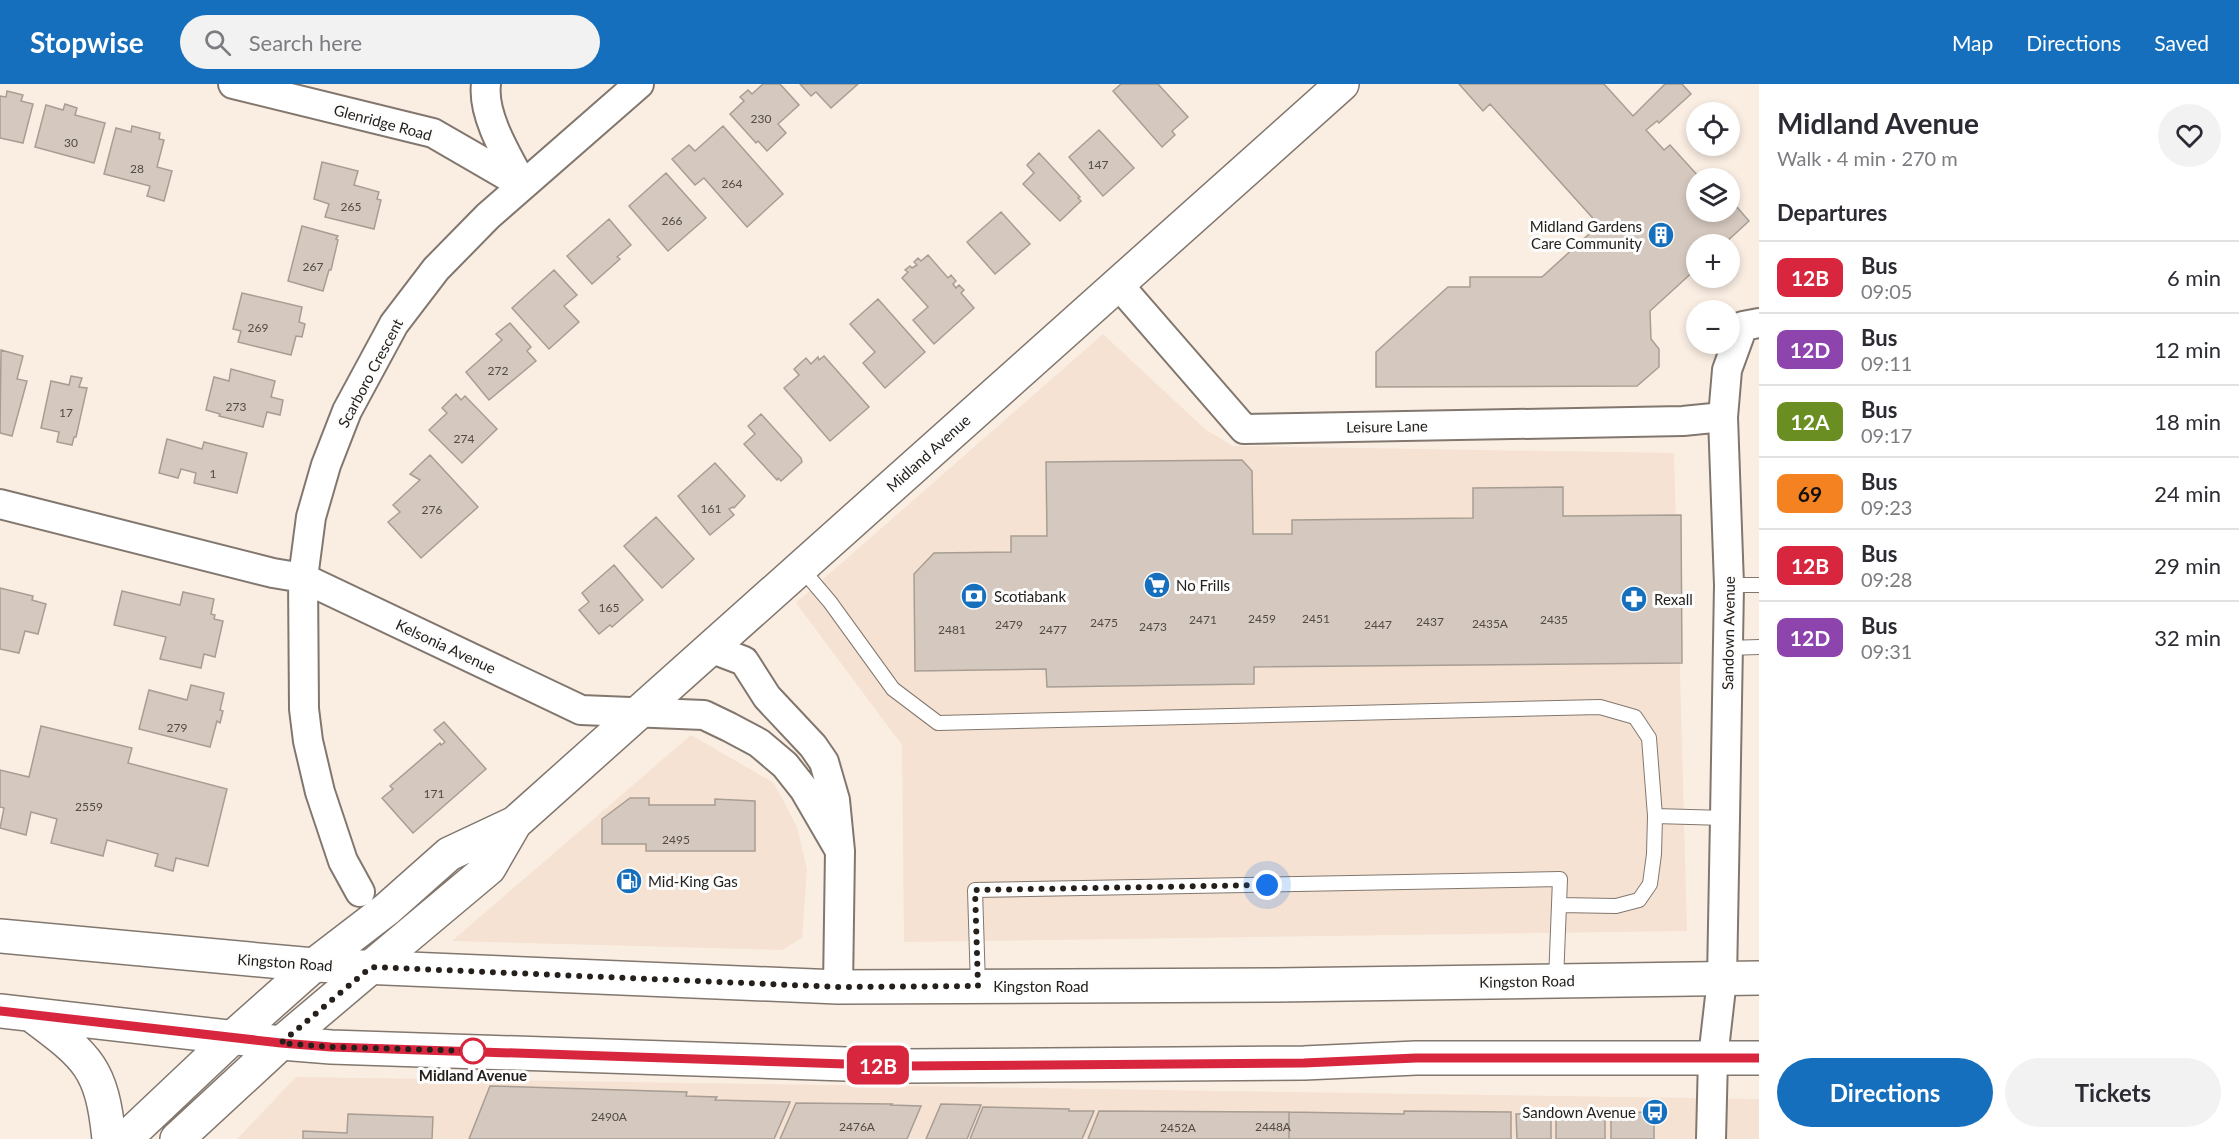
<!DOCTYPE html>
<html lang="en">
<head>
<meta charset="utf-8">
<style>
	:root { --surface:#fff; --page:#f2f2f3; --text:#2b2b33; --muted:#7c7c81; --line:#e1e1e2; --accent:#166fbc }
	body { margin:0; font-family:Lato,sans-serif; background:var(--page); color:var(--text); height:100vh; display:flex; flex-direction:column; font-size:22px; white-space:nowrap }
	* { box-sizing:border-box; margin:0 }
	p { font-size:20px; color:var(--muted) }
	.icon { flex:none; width:33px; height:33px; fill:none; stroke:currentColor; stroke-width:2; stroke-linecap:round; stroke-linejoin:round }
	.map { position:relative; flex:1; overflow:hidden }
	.panel { display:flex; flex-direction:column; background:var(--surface); width:480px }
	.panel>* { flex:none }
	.badge { padding:0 12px; border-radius:9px; font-size:21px; line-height:39px }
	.fabs { position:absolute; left:1686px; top:18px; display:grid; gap:12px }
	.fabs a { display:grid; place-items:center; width:54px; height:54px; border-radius:50%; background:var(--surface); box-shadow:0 3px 9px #0003; font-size:30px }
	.you { position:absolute; width:30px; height:30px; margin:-15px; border:4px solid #fff; border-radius:50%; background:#1a73e8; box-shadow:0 0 0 9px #1a73e833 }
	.map>.badge { position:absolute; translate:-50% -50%; box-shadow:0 0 0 3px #fff }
	h2 { padding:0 18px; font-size:22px; line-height:54px }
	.round { display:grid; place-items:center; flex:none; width:63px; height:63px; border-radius:32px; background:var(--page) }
	.head { display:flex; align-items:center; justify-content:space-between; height:102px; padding:0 18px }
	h1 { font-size:28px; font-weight:700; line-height:45px }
	.button { display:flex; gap:12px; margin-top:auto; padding:12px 18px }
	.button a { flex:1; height:69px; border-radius:36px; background:var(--accent); color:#fff; font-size:24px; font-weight:700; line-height:69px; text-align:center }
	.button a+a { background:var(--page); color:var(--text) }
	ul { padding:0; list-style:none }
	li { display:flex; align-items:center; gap:18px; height:72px; padding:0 18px; border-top:2px solid var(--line) }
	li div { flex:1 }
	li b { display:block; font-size:22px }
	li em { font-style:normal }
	li .badge { min-width:66px; font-weight:700; text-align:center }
	header { display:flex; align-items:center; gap:36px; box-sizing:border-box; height:84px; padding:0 30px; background:var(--accent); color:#fff }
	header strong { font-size:28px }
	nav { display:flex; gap:33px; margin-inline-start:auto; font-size:21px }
	.search { width:420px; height:54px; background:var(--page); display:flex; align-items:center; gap:15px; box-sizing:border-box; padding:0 21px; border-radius:33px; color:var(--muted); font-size:22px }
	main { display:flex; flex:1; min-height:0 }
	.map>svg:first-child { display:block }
</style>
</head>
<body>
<header>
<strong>Stopwise</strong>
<div class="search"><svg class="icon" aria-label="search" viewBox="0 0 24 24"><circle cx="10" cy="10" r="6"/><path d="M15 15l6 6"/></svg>Search here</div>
<nav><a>Map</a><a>Directions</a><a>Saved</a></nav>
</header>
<main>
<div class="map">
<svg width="1759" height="1055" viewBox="0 0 1759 1055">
	<rect width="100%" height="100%" fill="#faeee3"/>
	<!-- built -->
	<path fill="#f5e2d2" d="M1103,250L1205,345L1233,362L1674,369L1687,847L904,858L902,661L796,519Z
		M691,651L774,699L797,743L807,785L802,854L782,866L452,857Z
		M296,993L1759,1015V1055H237Z"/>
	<!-- building -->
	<path fill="#d5c9bf" stroke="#a89d93" stroke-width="1.5" d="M763,0H780L799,21L778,40L786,49L767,67L758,57L756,59L730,30L744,17L740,13L748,6L752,10Z
		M800,0H858L831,24L816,8L811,12Z
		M1121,0H1158L1188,33L1172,47L1175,51L1162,63L1113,7Z
		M1459,0H1604L1633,32L1665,0H1682L1691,10L1659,39L1657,37L1646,46L1664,66L1670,61L1700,94H1696V128H1730V115L1749,137L1724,160H1696V185L1650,227L1651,255L1659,265V283L1637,302L1376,303V268L1448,203H1470V193H1542L1599,141L1490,20L1483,27Z
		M7,7L23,11L21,17L33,20L23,59L0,54V12L6,13Z
		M65,20L77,24L75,31L105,39L94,79L35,63L46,21L63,26Z
		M132,42L160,49L159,55L164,56L157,83L172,87L164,117L147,112L150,102L104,90L116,44L131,48Z
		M723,42L783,110L747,143L704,94L695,101L672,75L689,61L695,67Z
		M1099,46L1134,84L1103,112L1069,73Z
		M1039,69L1080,113L1078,114L1081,117L1060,137L1023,100L1034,89L1027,81Z
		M322,78L358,87L354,101L379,108L377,115L381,116L374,145L325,133L329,120L314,115Z
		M666,89L706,134L668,167L629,122Z
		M1001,128L1030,160L995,190L967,158Z
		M609,135L631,161L617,173L620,175L592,200L567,172Z
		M302,142L338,152L336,155L338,156L331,186H329L323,207L288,197Z
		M928,171L948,194L951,191L956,197L953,200L956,204L959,201L964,206L961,209L974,224L934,260L913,236L928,223L902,194L908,188L905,186L910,182L912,184L917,181L914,178L918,174L921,177Z
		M554,186L577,211L564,222L579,238L549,265L512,224Z
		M242,209L302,223L299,238L305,240L302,253L296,252L291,271L238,258L241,247L233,245Z
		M878,215L925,268L885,304L863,279L875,268L850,240Z
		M510,239L531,263L527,267L536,277L489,316L466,288L502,256L496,250Z
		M1,266L23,272L17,295L27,297L12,352L0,349Z
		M824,272L869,323L830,357L784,304L799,291L794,285L806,274L811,280L818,273L819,276Z
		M231,285L275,297L271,313L283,316L280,331L267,328L263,343L219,332L220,330L206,326L214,293L229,297Z
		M71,292L82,294L79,303L87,304L76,353H74L72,361L57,358L59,348L41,344L51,297L69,301Z
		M456,310L461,316L465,312L497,345L462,379L429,346L447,329L442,324Z
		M761,330L801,374L802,378L781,397L778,394L777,396L744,360L755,350L748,342Z
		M167,355L202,365L204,358L247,369L237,409L194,399L196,389L181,385L178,394L159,389Z
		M430,371L478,423L421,474L388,438L400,428L393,421L420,396L410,390Z
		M1242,376L1252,387L1253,450H1292V436L1473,434V404L1563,403V432L1681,431L1682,579L1254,583V600L1047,603L1046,585L915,587L914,490L934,469L1011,468V452H1047L1046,378Z
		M715,379L745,412L734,424L733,423L729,425L734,431L710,451L678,412Z
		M656,433L694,475L662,504L624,462Z
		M614,481L643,516L612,543L610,541L599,550L579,526L589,518L582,509Z
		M0,504L33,512L32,516L46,520L38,550L25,547L19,569L0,565Z
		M122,507L180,521L183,508L214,515L211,530L215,531L214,535L223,537L215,573L204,570L201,584L160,575L166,553L114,541Z
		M191,601L224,609L220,626L223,627L220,639L217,637L210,663L139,645L149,606L187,616Z
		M444,638L486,685L413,749L382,714L393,705L390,702L440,659L441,661L445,658L434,646Z
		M41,642L132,664L128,679L227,705L208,782L176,774L173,787L155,782L158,770L107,756L103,772L51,759L57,735L31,728L26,751L0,744L4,724L0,723V686L29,693Z
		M630,714H649V721H715V715L755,717V767H646V760H602V735Z
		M490,1002L687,1008L686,1012L717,1013L715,1016L790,1018L774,1055H469Z
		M796,1019L892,1020L891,1021L921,1022L907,1055H780Z
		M941,1020L981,1021L967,1055H926Z
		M983,1023L1069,1025V1027H1094L1082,1055H970Z
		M1099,1027L1289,1028V1055H1088Z
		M1404,1027L1511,1028V1055H1289V1028L1404,1030Z
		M1654,1028V1055H1611V1029Z
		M1551,1029V1055H1517L1516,1030Z
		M1605,1029V1055H1556V1030Z
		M348,1030L433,1033L432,1055H303V1047L347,1049Z"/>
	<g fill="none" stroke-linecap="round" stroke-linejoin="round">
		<defs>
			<path id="service" d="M801,484L830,518L893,605L938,639L1600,623L1635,633L1649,654L1655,732L1725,734
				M1729,501H1759
				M1728,564L1759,563
				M1559,821L1616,822L1639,816L1650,800L1654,770L1655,732
				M978,902L975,806L1560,795L1556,897"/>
			<path id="minor" d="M233,0L433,49L523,101
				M486,0C482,32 508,73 523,101
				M1117,199L1244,345L1683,337L1723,333
				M0,420L273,489L303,494L581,626L704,631L729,643L759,659L785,681L804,705L840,767
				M710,564L744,577L767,613L813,662L824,678L835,716L840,767L838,903
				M360,808L343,777L320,708L308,657L304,625L303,494L311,433L326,381L347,327L394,240L436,185L488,132L639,0
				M1711,1055L1713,974L1722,895L1725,734L1729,501L1723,333L1727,286L1743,242L1759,239"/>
			<path id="tertiary" d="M314,881L387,825L449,770L515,739L1342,0
				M371,883L489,784L515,739"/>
			<path id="secondary" d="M125,1055L233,953L314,881
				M177,1055L281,959L371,883"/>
			<path id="primary" d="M0,852L314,881L838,903L1276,901L1759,894
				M0,927L281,959L331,963L907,982L1304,979L1416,974H1759
				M33,932C88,973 102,984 109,1055"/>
		</defs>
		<!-- service casing -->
		<use href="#service" stroke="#82776e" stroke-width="16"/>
		<!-- minor casing -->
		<use href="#minor" stroke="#82776e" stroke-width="32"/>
		<!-- tertiary casing -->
		<use href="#tertiary" stroke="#82776e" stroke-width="36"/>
		<!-- secondary casing -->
		<use href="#secondary" stroke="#82776e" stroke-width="36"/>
		<!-- primary casing -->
		<use href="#primary" stroke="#82776e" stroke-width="36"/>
		<!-- service -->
		<use href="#service" stroke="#fff" stroke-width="14"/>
		<!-- minor -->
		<use href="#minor" stroke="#fff" stroke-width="28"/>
		<!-- tertiary -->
		<use href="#tertiary" stroke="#fff" stroke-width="33"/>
		<!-- secondary -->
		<use href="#secondary" stroke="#fff" stroke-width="33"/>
		<!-- primary -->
		<use href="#primary" stroke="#fff" stroke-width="33"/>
	</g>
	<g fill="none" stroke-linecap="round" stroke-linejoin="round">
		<defs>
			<path id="line" d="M0,927L281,959L331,963L907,982L1304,979L1416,974H1759"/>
		</defs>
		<!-- line casing -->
		<use href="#line" stroke="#fff" stroke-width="14"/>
		<!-- line -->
		<use href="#line" stroke="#d7263d" stroke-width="9"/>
		<!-- walk -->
		<path stroke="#25201c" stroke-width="6" stroke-dasharray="0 10.8" d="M473,967L331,963L281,959L371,883L838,903L978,902L975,806L1267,801"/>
	</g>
	<!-- icons -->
	<defs>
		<symbol id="building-disc" viewBox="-11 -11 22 22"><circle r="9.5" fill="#166fbc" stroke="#fdfdfd"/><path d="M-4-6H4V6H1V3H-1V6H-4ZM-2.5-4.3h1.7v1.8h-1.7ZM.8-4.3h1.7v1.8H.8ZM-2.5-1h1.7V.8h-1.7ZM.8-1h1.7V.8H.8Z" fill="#fff"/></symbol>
		<symbol id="supermarket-disc" viewBox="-11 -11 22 22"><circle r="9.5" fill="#166fbc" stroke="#fdfdfd"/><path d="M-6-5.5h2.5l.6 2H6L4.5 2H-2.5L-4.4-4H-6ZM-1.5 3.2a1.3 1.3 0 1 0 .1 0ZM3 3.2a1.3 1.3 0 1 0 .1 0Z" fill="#fff"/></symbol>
		<symbol id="bank-disc" viewBox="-11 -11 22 22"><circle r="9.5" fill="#166fbc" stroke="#fdfdfd"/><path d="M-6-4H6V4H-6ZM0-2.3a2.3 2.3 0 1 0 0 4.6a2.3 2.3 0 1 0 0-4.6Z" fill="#fff"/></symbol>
		<symbol id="pharmacy-disc" viewBox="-11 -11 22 22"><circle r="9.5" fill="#166fbc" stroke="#fdfdfd"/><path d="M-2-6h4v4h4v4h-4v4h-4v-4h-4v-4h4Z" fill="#fff"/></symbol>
		<symbol id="fuel-disc" viewBox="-11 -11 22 22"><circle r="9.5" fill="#166fbc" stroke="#fdfdfd"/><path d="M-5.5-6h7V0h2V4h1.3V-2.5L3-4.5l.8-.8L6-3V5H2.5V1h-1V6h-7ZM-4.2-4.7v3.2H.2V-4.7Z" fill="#fff"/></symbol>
		<symbol id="bus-disc" viewBox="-11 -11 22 22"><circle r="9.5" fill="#166fbc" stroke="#fdfdfd"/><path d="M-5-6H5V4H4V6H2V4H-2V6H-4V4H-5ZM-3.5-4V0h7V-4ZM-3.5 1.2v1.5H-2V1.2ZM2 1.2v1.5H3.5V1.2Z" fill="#fff"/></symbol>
	</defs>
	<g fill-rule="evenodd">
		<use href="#building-disc" x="1646" y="136" width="30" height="30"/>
		<use href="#supermarket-disc" x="1142" y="486" width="30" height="30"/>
		<use href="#bank-disc" x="959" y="497" width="30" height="30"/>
		<use href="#pharmacy-disc" x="1619" y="500" width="30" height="30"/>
		<use href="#fuel-disc" x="614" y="782" width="30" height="30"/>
		<use href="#bus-disc" x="1640" y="1013" width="30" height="30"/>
	</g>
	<!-- markers -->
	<circle fill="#fff" stroke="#d7263d" stroke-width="3" cx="473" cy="967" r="12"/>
	<g text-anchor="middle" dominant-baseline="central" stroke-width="6" stroke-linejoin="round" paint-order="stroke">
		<!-- number labels -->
		<g font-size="12" fill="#514a45">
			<text x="761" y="34">230</text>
			<text x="71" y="58">30</text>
			<text x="1098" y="80">147</text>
			<text x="137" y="84">28</text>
			<text x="732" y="99">264</text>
			<text x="351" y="122">265</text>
			<text x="672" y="136">266</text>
			<text x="313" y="182">267</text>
			<text x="258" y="243">269</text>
			<text x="498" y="286">272</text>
			<text x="236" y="322">273</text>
			<text x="66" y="328">17</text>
			<text x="464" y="354">274</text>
			<text x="213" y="389">1</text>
			<text x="711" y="424">161</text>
			<text x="432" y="425">276</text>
			<text x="609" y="523">165</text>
			<text x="1262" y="534">2459</text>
			<text x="1316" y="534">2451</text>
			<text x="1203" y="535">2471</text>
			<text x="1554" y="535">2435</text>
			<text x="1430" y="537">2437</text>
			<text x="1104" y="538">2475</text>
			<text x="1490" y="539">2435A</text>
			<text x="1009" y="540">2479</text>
			<text x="1378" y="540">2447</text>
			<text x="1153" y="542">2473</text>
			<text x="952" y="545">2481</text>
			<text x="1053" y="545">2477</text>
			<text x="177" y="643">279</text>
			<text x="434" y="709">171</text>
			<text x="89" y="722">2559</text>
			<text x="676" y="755">2495</text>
			<text x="609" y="1032">2490A</text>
			<text x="857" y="1042">2476A</text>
			<text x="1273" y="1042">2448A</text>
			<text x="1178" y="1043">2452A</text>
		</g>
		<!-- street labels -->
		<g font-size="15" fill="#25201c" stroke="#fdfdfd">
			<text transform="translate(383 38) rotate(15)">Glenridge Road</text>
			<text transform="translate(370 289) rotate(-62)">Scarboro Crescent</text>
			<text transform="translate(1387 342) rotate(-1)">Leisure Lane</text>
			<text transform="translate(928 369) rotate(-42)">Midland Avenue</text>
			<text transform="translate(1728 549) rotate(-89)">Sandown Avenue</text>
			<text transform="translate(446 562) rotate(25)">Kelsonia Avenue</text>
			<text transform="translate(285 878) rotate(4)">Kingston Road</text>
			<text transform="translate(1527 897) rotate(-1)">Kingston Road</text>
			<text x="1041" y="902">Kingston Road</text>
		</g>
		<!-- poi labels -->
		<g font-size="15" fill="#25201c" stroke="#fdfdfd" text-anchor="start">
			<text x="1642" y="142" text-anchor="end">Midland Gardens<tspan x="1642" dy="17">Care Community</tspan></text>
			<text x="1176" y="501">No Frills</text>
			<text x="994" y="512">Scotiabank</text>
			<text x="1654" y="515">Rexall</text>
			<text x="648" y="797">Mid-King Gas</text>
			<text x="1636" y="1028" text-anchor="end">Sandown Avenue</text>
		</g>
		<!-- stop labels -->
		<g font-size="15" font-weight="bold" fill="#25201c" stroke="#fdfdfd">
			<text x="473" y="991">Midland Avenue</text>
		</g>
	</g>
</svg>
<div class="fabs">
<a><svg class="icon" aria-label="locate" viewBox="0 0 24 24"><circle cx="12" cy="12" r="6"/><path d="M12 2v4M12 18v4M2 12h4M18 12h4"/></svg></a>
<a><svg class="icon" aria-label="layers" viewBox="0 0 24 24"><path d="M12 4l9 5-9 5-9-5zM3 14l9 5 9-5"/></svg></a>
<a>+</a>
<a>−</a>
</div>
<div class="you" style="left:1267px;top:801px"></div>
<b class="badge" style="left:878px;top:981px;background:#d7263d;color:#fff">12B</b>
</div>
<section class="panel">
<div class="head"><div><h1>Midland Avenue</h1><p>Walk · 4 min · 270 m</p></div><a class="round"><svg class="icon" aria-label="heart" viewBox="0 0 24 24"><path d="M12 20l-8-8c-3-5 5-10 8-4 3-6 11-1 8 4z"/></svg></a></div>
<h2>Departures</h2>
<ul>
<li><span class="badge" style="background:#d7263d;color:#fff">12B</span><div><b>Bus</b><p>09:05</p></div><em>6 min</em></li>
<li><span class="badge" style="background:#8e44ad;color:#fff">12D</span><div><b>Bus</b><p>09:11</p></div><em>12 min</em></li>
<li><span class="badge" style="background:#6b8e23;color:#fff">12A</span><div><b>Bus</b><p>09:17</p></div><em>18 min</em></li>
<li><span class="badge" style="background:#f58220;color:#111">69</span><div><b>Bus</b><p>09:23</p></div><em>24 min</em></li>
<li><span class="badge" style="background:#d7263d;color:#fff">12B</span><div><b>Bus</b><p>09:28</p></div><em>29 min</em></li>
<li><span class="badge" style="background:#8e44ad;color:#fff">12D</span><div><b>Bus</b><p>09:31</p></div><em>32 min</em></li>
</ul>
<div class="button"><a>Directions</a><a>Tickets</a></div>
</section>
</main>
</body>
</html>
